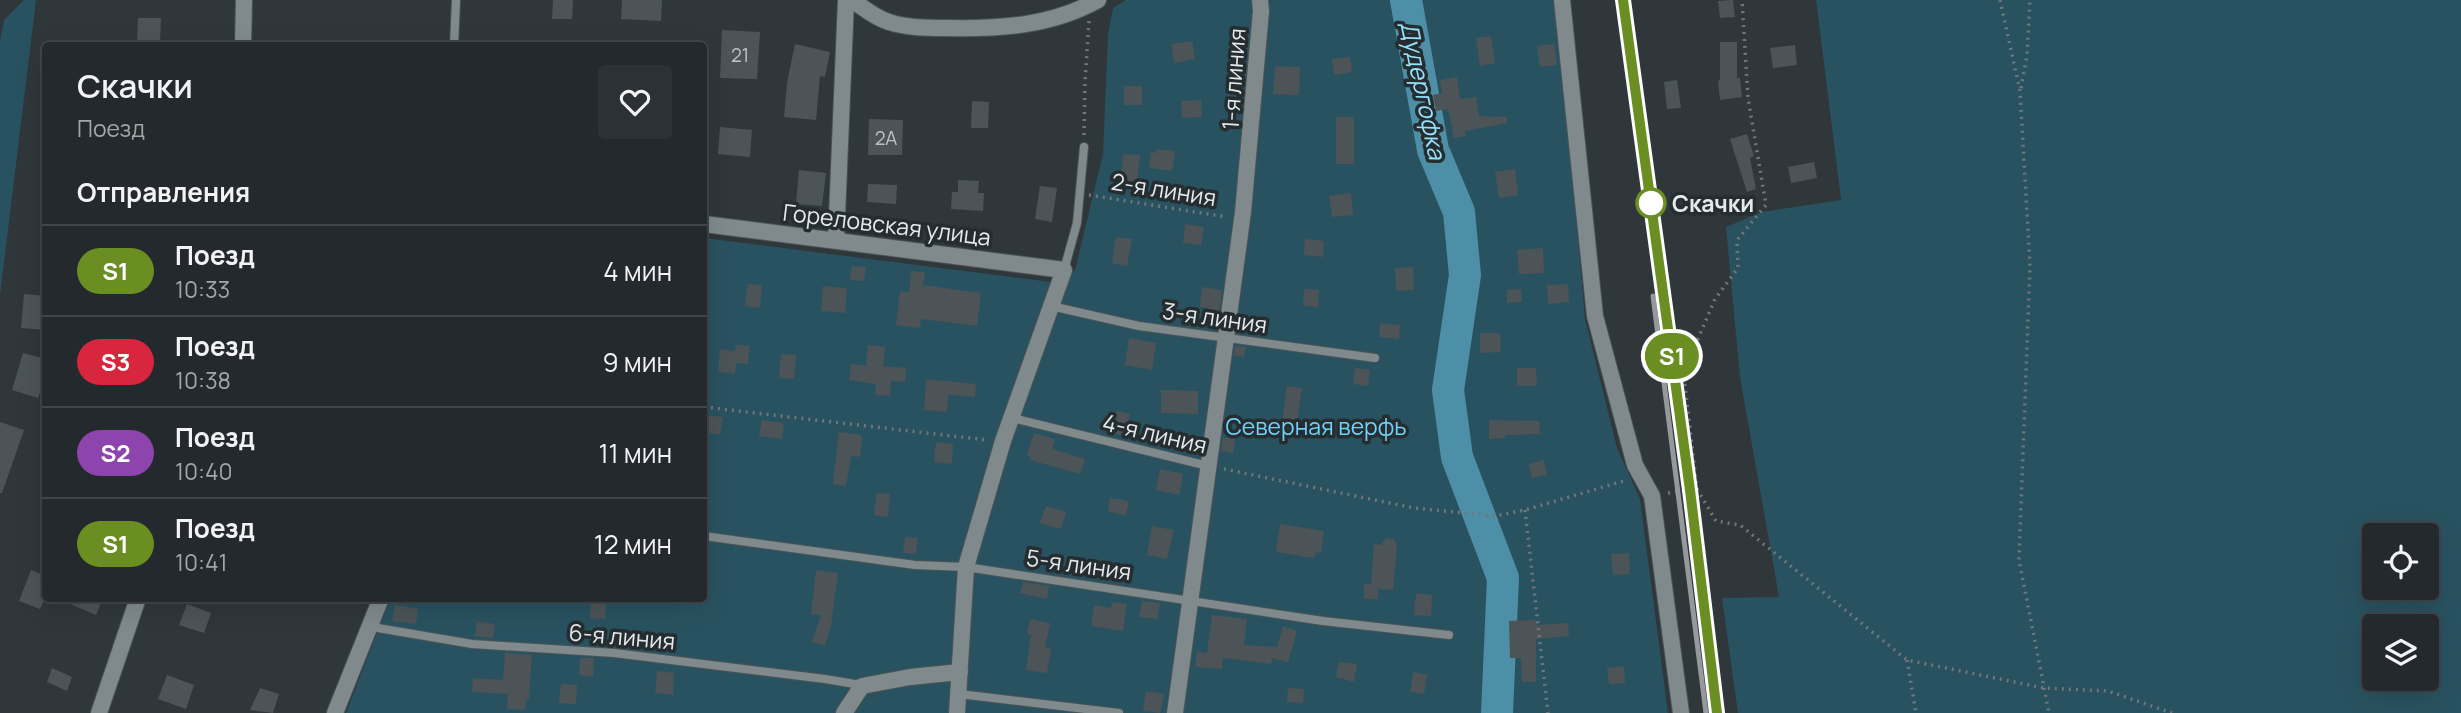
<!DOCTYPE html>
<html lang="ru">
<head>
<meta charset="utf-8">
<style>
	:root { --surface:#23292c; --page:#2b3134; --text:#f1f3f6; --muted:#a3a6a9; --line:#404548 }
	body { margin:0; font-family:Manrope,sans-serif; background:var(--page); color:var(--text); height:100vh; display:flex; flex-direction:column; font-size:26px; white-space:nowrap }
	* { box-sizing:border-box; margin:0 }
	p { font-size:23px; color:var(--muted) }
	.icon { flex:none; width:38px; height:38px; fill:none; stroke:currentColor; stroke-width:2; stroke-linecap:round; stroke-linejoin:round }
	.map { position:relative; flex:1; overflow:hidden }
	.side { position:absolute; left:42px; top:42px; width:665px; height:560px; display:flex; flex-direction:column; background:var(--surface); border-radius:7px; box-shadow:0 7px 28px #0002,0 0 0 2px var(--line) }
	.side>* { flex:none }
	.badge { padding:0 14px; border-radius:23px; font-size:24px; line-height:46px }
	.controls { position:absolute; left:2362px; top:523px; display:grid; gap:14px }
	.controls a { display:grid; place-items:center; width:77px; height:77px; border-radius:7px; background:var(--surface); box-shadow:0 7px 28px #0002,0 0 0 2px var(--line); font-size:35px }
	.map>.badge { position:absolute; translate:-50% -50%; box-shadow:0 0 0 4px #fff }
	h2 { padding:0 35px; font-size:26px; line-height:63px }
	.round { display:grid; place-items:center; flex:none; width:74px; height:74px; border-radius:7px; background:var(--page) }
	.overview { display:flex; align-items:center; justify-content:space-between; height:119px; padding:0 35px }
	h1 { font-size:33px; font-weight:600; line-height:52px }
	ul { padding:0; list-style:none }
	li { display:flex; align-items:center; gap:21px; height:91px; padding:0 35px; border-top:2px solid var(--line) }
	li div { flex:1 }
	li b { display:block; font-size:26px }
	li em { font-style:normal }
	li .badge { min-width:77px; font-weight:700; text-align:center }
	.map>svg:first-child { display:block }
</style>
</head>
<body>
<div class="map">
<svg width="2461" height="713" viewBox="0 0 2461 713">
	<rect width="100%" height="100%" fill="#2f373a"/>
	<!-- green -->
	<path fill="#295260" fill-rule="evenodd" d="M24,0H36L0,295V41L4,20Z
		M1126,0H1557L1585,319L1617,448L1640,499L1668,713H346L390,599L704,598V238L1059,283L1075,270L1103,154L1108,35L1113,8Z
		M1816,0H2461V713H1738L1722,598L1779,597L1740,377L1726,227L1761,212L1841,200ZM2375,536H2427V588H2375ZM2427,626V679H2375V626Z"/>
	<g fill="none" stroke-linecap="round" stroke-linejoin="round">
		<!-- river -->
		<path stroke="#4d8fa6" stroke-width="32" d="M1406,0L1433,150L1459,212L1465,275L1448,390L1457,457L1503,578L1497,713"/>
	</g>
	<!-- building -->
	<path fill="#4c5458" d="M553,0H573L572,19H552Z
		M622,0H662L661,21L621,19Z
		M1733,0L1735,17L1720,18L1718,1Z
		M138,18H161L160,43H137Z
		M722,30L760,32L757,79L720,78Z
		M1491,36L1495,63L1480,66L1476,38Z
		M1192,41L1195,59L1174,63L1171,44Z
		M1720,42H1737V78H1740L1742,97L1720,100L1718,81L1720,80Z
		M795,44L830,52L825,77L820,76L816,120L784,117L787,83Z
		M1554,44L1557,65L1540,67L1537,46Z
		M1795,45L1797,65L1773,68L1770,48Z
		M1350,57L1352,72L1334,75L1332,59Z
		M1275,66L1300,67L1299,95L1273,94Z
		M1457,77L1460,99L1476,97L1479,116L1507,117V123L1465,131L1466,136L1454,138L1448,109L1436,111L1433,95L1442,93L1440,80Z
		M1677,80L1681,108L1667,109L1664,82Z
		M1124,86H1142V105H1124Z
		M1201,100L1202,117L1182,118L1181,101Z
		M972,101L989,102L988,128H971Z
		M1336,117H1354V164H1336Z
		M869,119L903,120L902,155H868Z
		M720,127L752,130L750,157L718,154Z
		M1747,134L1754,156L1750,158L1756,189L1747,192L1730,139Z
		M1157,149L1175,151L1172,171L1149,168L1151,152L1156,153Z
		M1123,154L1140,155L1137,182L1121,181Z
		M1814,162L1817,178L1791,183L1788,167Z
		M1515,169L1518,195L1499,198L1495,172Z
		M799,170L826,173L822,206L796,204Z
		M958,180L979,181L978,193H984L983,211L951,209L952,192H958Z
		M868,184L897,185L896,204L867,202Z
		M1040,186L1057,188L1052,222L1035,219Z
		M1351,193L1353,215L1332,217L1329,196Z
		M1185,224L1204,227L1201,245L1183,243Z
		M1116,237L1132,239L1127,266L1112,263Z
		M1305,239L1324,241L1323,257L1304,255Z
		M1543,248L1544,273L1519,274L1517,250Z
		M852,266L866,267L864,281L850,280Z
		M1413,267L1414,290L1396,291L1395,268Z
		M911,271L925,272L923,285L981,293L977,326L921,319L920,328L896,325L900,291L909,292Z
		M748,284L762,285L760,308L745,306Z
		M1568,284L1569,302L1548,304L1547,285Z
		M823,286L847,288L845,313L821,311Z
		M1202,287L1222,290L1219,313L1207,312L1208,308L1200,307Z
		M1304,289L1319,290L1318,307L1303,306Z
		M1521,289L1522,302L1507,303V290Z
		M24,294L46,296V330L21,328Z
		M1380,323L1400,325L1399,339L1379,337Z
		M1480,333H1500L1501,352L1480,353Z
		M1129,338L1156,343L1152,370L1125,365Z
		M736,345L750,346L748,364L736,363L735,374L718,372L720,349L735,351Z
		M868,345L885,347L883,366L906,368L905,382L891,381L890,396L875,395L876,384L849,380L851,364L866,366Z
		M1235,346L1246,347L1244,357L1234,356Z
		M23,353L46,359V373L38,398L12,390Z
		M781,354L796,355L794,379L779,378Z
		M1355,368L1370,370L1368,386L1353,384Z
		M1517,368H1536L1537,386H1517Z
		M926,379L976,384L975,397L948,395L947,412L924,410Z
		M1287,386L1302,388L1295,437L1280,434Z
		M1161,390L1198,391V414L1161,413Z
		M1116,411L1130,414L1126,436L1111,433Z
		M704,415L723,417L720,435L704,432Z
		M762,420L784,423L782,439L759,436Z
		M1489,420L1539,421L1540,434L1505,435V438L1489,439Z
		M0,422L24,430L2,493H0Z
		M839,432L862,435L860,457L851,456L846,486L833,484Z
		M1034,433L1055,439L1052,449L1085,459L1080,474L1030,460L1031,457L1027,455Z
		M1223,438L1235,439L1233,453L1221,451Z
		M936,442L953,444L952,464L934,462Z
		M1544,460L1547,475L1532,478L1529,464Z
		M1160,469L1183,474L1179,495L1156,490Z
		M877,493L890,494L888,517L874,515Z
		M1110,498L1129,501L1126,515L1108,512Z
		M1046,506L1066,512L1061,529L1040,523Z
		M1280,524L1324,531L1321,553L1316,552L1314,558L1276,552Z
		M1152,526L1174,530L1167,559L1147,555Z
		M905,537L918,538L916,554L903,553Z
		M1386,538L1394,539L1397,546L1393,590L1378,589V599H1364V584H1371L1374,544L1381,545Z
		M1629,553L1630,574L1613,575L1611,554Z
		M31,570L46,576V595L40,609L19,601Z
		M816,570L838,573L832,617L826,616L833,618L825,646L812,642L821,615L811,614Z
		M1023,582L1049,586L1047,599L1020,593Z
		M1416,593L1432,595L1431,616L1414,615Z
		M56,598H103L96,615Z
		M1142,601L1160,603L1157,619L1139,617Z
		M591,602L606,603L605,619L590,618Z
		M1112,602L1127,604L1123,631L1091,626L1094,605L1111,608Z
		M187,604L211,613L204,633L179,625Z
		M395,605L418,609L416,624L392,621Z
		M1212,615L1247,619L1244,645L1277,647L1283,626L1297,631L1288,662L1272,658L1271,664L1223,658L1222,669L1195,667L1197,652L1207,653Z
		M1030,619L1050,623L1045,647L1051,648L1047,673L1026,670L1031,635L1027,634Z
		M1536,620V625L1568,623L1569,636L1536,639V682H1522L1521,658H1510L1509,621Z
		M477,621L495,624L493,638L475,636Z
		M505,653L532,655L529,699H526L525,710L507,709L508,694L472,692L473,678L503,680Z
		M580,658H594L593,677L579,675Z
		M1339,662L1357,664L1354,682L1336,677Z
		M1624,666L1625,683L1609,684L1607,668Z
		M52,668L72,677L67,691L47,682Z
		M657,671L674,673L673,695L655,693Z
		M1413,672L1427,675L1424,694L1410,692Z
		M167,675L194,685L186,709L158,699Z
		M561,684L577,685L576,704L559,703Z
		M260,688L279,694L273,713L250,710Z
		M1288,688L1304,689L1303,703L1287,702Z
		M1146,691L1164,694L1160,713L1143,711Z"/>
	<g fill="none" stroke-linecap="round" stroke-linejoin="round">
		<defs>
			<path id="service" d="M454,46L456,0
				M1064,270L1077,223L1084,147
				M1051,306L1139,326L1375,358
				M1012,418L1208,466
				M704,536L915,565L966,567L1323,621L1449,635
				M378,628L472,644L614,653L825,679L861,685
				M959,694L1119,713"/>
			<path id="minor" d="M852,0C864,8 875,18 889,22C907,28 928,28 947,28C1001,29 1051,26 1098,0
				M1562,0L1595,316L1635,465L1652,496L1681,713
				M243,46L244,0
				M704,224L1064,270L1003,441L966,567L957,713
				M836,240L846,0
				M99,713L138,598
				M335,713L381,598
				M844,713L862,686L910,677L960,672
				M1175,713L1243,212L1261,11L1260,0"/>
		</defs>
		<!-- service casing -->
		<use href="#service" stroke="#4c5456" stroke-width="10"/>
		<!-- minor casing -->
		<use href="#minor" stroke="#4c5456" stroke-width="18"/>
		<!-- path -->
		<path stroke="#70777a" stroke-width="3.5" stroke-dasharray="2 5" stroke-linecap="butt" d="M2000,0L2020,91L2030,266L2019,560L2049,713
			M2021,88L2027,55L2030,0
			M1084,135L1085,82L1089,21
			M1089,195L1227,217
			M1684,372L1715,299L1738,268L1737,240L1766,205L1748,98L1742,0
			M704,407L987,440
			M1224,469L1414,508L1495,516L1525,510L1627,480
			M1697,489L1716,521L1740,525L1907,660L2044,688L2108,691L2172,713
			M1668,493L1697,489L1680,343
			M1525,510L1548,713
			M1907,660L1916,713"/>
		<!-- service -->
		<use href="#service" stroke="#808a8d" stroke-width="8"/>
		<!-- minor -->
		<use href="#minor" stroke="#808a8d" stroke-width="16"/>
		<!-- rail -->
		<path stroke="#949a9c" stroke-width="5" d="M1623,0L1690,490L1717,713
			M1653,296L1706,713"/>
	</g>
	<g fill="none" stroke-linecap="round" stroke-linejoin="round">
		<defs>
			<path id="line" d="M1623,0L1690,490L1717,713"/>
		</defs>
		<!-- line casing -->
		<use href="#line" stroke="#fff" stroke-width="16"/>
		<!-- line -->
		<use href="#line" stroke="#6b8e23" stroke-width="10"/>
	</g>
	<!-- markers -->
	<circle fill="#fff" stroke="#6b8e23" stroke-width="3.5" cx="1651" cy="203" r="14"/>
	<g text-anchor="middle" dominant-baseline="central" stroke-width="7" stroke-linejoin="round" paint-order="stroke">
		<!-- number labels -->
		<g font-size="19" fill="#bec4c6">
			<text x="740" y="55">21</text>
			<text x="886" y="138">2А</text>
		</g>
		<!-- street labels -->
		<g font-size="23" fill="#e4e9eb" stroke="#252d30">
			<text transform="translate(1233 79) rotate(-86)">1-я линия</text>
			<text transform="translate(1164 189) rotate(9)">2-я линия</text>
			<text transform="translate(887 224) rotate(7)">Гореловская улица</text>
			<text transform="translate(1215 317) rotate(8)">3-я линия</text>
			<text transform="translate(1155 433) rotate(13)">4-я линия</text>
			<text transform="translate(1079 564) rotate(8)">5-я линия</text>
			<text transform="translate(622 636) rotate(5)">6-я линия</text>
		</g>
		<!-- stop labels -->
		<g font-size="23" font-weight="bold" fill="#e4e9eb" stroke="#252d30" text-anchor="start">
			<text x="1672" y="203">Скачки</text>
		</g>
		<!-- park labels -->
		<g font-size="23" fill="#6ed1f5" stroke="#252d30">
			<text x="1316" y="426">Северная верфь</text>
		</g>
		<!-- water labels -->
		<g font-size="24" font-style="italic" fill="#96e2fe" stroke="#252d30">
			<text transform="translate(1424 90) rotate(78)">Дудергофка</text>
		</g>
	</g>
</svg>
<div class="controls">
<a><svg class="icon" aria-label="locate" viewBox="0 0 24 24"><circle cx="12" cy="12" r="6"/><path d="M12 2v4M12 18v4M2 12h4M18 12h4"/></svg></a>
<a><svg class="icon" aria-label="layers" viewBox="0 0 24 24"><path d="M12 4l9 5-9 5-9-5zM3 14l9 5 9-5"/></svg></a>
</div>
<b class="badge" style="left:1672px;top:356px;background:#6b8e23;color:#fff">S1</b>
<section class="side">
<div class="overview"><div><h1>Скачки</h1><p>Поезд</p></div><a class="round"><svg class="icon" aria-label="heart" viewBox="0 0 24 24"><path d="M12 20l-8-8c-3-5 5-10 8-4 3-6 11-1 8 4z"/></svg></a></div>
<h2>Отправления</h2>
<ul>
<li><span class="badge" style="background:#6b8e23;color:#fff">S1</span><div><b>Поезд</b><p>10:33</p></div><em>4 мин</em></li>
<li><span class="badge" style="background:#d7263d;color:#fff">S3</span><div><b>Поезд</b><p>10:38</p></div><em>9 мин</em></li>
<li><span class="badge" style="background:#8e44ad;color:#fff">S2</span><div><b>Поезд</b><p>10:40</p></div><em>11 мин</em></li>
<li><span class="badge" style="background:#6b8e23;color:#fff">S1</span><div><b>Поезд</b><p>10:41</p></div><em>12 мин</em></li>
</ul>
</section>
</div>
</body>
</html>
